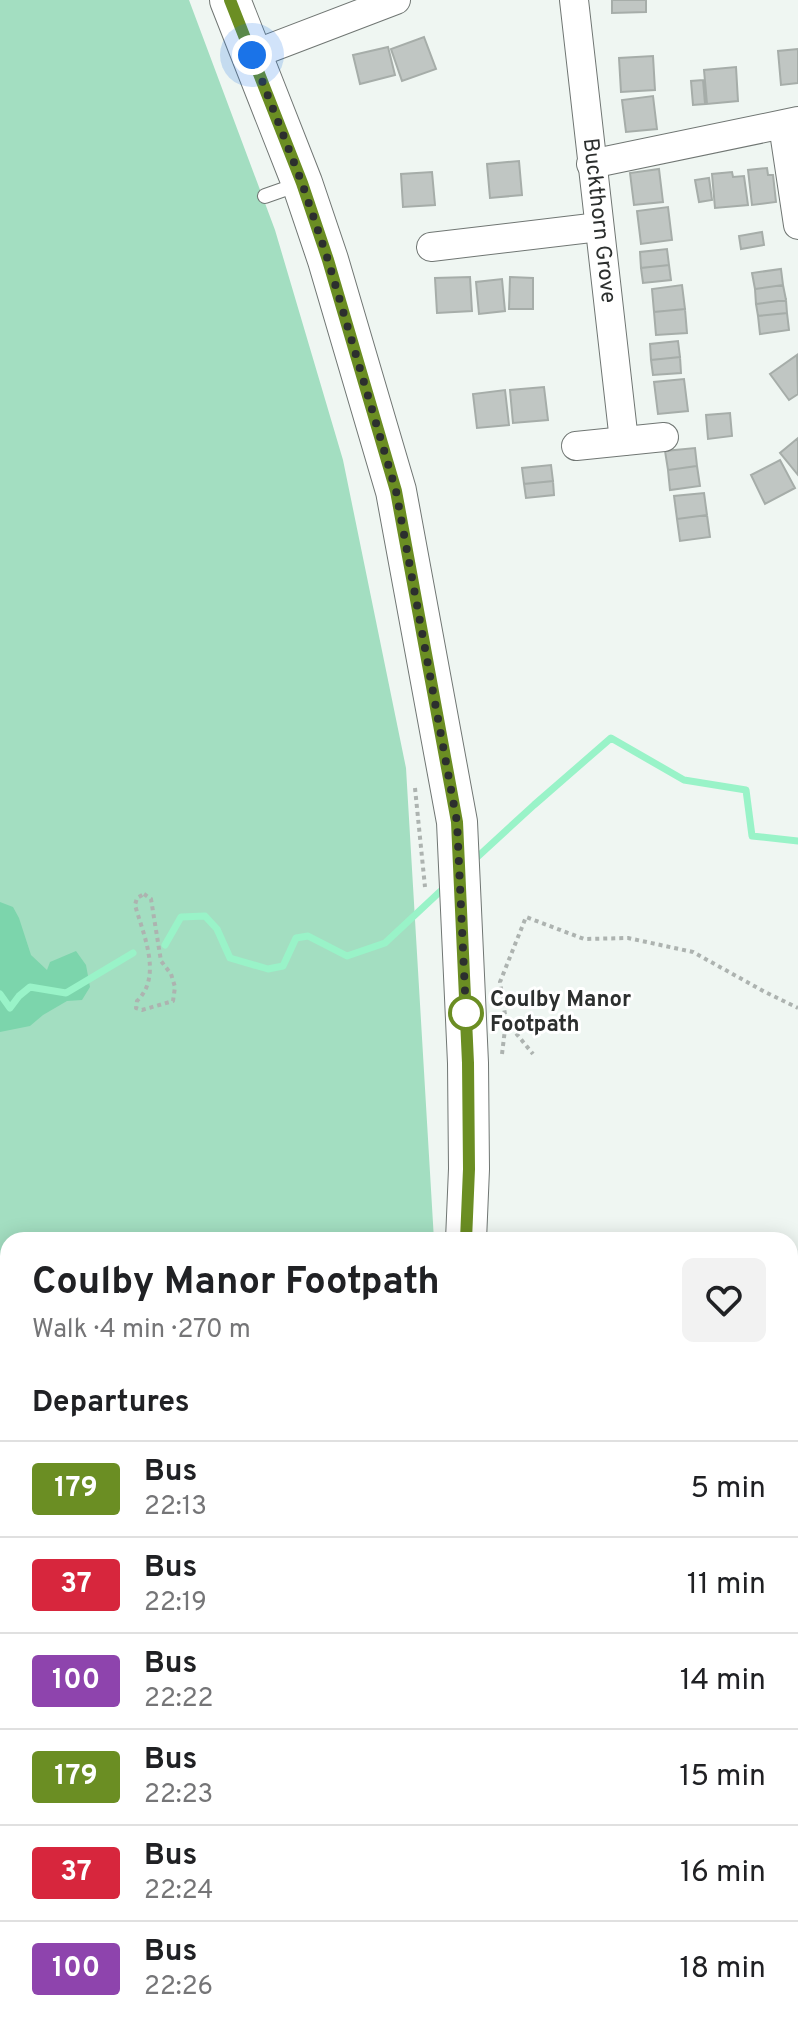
<!DOCTYPE html>
<html lang="en">
<head>
<meta charset="utf-8">
<style>
	:root { --surface:#fff; --page:#f2f2f2; --text:#202124; --muted:#757577; --line:#e0e0e0 }
	body { margin:0; font-family:Overpass,sans-serif; background:var(--page); color:var(--text); height:100vh; display:flex; flex-direction:column; font-size:30px; white-space:nowrap }
	* { box-sizing:border-box; margin:0 }
	p { font-size:26px; color:var(--muted) }
	.icon { flex:none; width:44px; height:44px; fill:none; stroke:currentColor; stroke-width:2; stroke-linecap:round; stroke-linejoin:round }
	.map { position:relative; flex:1; overflow:hidden }
	.panel { position:absolute; left:0px; top:1232px; width:798px; height:802px; display:flex; flex-direction:column; background:var(--surface); border-radius:24px 24px 0 0; box-shadow:0 4px 20px #0003 }
	.panel>* { flex:none }
	.badge { padding:0 16px; border-radius:6px; font-size:28px; line-height:52px }
	.you { position:absolute; width:40px; height:40px; margin:-20px; border:6px solid #fff; border-radius:50%; background:#1a73e8; box-shadow:0 0 0 12px #1a73e833 }
	.map>.badge { position:absolute; translate:-50% -50%; box-shadow:0 0 0 4px #fff }
	h2 { padding:0 32px; font-size:30px; line-height:72px }
	.round { display:grid; place-items:center; flex:none; width:84px; height:84px; border-radius:12px; background:var(--page) }
	.head { display:flex; align-items:center; justify-content:space-between; height:136px; padding:0 32px }
	h1 { font-size:38px; font-weight:700; line-height:60px }
	ul { padding:0; list-style:none }
	li { display:flex; align-items:center; gap:24px; height:96px; padding:0 32px; border-top:2px solid var(--line) }
	li div { flex:1 }
	li b { display:block; font-size:30px }
	li em { font-style:normal }
	li .badge { min-width:88px; font-weight:700; text-align:center }
	.map>svg:first-child { display:block }
</style>
</head>
<body>
<div class="map">
<svg width="798" height="2033" viewBox="0 0 798 2033">
	<rect width="100%" height="100%" fill="#eff6f2"/>
	<!-- green -->
	<path fill="#a3dec1" d="M0,0H189L275,230L343,460L406,768L434,1240H8V1788H0Z"/>
	<!-- forest -->
	<path fill="#7cd5ac" d="M0,902L13,907L19,918L31,955L47,970L50,962L76,951L86,965L90,987L82,1000L67,1001L43,1015L30,1026L0,1032Z
		M0,1615L8,1616V1773L0,1771Z"/>
	<g fill="none" stroke-linecap="round" stroke-linejoin="round">
		<!-- stream -->
		<path stroke="#99f3c8" stroke-width="7" d="M473,861L534,805L611,738L684,780L746,790L752,836L798,841
			M165,945L181,917L205,916L217,929L230,958L268,969L283,966L296,938L308,936L347,956L385,943L446,886
			M0,994L10,1008L19,996L30,987L66,993L133,953"/>
	</g>
	<!-- building -->
	<path fill="#c0c6c3" stroke="#a6ada9" stroke-width="2" d="M612,0H646V12L612,13Z
		M424,37L436,69L402,81L391,49Z
		M388,47L395,75L360,84L353,55Z
		M798,49V83L781,85L778,51Z
		M653,56L655,90L621,92L619,58Z
		M736,67L738,101L707,104L704,70Z
		M703,80L705,104L693,105L691,81Z
		M653,96L657,129L626,132L622,100Z
		M519,161L522,195L490,198L487,164Z
		M767,168L768,175H773L776,202L752,205L748,170Z
		M659,169L663,202L634,205L630,173Z
		M432,172L435,205L403,207L401,174Z
		M732,172L733,177L744,176L748,205L715,208L712,174Z
		M709,178L712,200L699,202L695,180Z
		M668,207L672,240L641,244L637,211Z
		M762,232L764,245L741,249L739,236Z
		M667,249L669,265L641,268L640,252Z
		M669,265L671,280L643,283L641,268Z
		M781,269L783,285L755,289L752,273Z
		M470,277L472,311L437,313L435,278Z
		M510,277L533,278V309H509Z
		M502,279L505,311L479,314L476,282Z
		M682,285L685,309L654,312L652,289Z
		M783,285L786,300L756,304L755,289Z
		M786,300L787,313L758,316L756,304Z
		M685,309L687,333L656,335L654,312Z
		M787,313L789,330L760,334L758,316Z
		M678,341L680,357L651,360L650,344Z
		M797,355L798,394L789,400L770,374Z
		M680,357L681,373L653,375L651,360Z
		M684,379L688,411L658,414L654,382Z
		M544,387L548,420L513,423L510,390Z
		M505,390L509,425L477,428L473,394Z
		M730,413L732,436L708,439L706,415Z
		M798,438V475L780,453Z
		M695,448L697,466L668,470L665,451Z
		M780,460L795,488L765,504L751,475Z
		M551,465L553,481L524,484L522,468Z
		M697,466L700,486L670,490L668,470Z
		M553,481L554,495L526,498L524,484Z
		M704,493L707,515L677,519L674,496Z
		M707,515L710,537L680,541L677,519Z"/>
	<g fill="none" stroke-linecap="round" stroke-linejoin="round">
		<defs>
			<path id="lane" d="M265,196L302,183"/>
			<g id="street">
				<path id="s1" d="M574,0L624,441"/>
				<path d="M252,55L396,0"/>
				<path d="M783,125L798,225"/>
				<path d="M591,164L798,121"/>
				<path d="M431,247L599,227"/>
				<path d="M576,446L664,437"/>
			</g>
			<path id="secondary" d="M230,0L302,183L328,260L396,491L457,822L468,1063L469,1169L466,1240
				M367,2033L369,2026"/>
			<path id="highway" d="M790,1802L798,1789
				M617,2033L623,2026"/>
		</defs>
		<!-- lane casing -->
		<use href="#lane" stroke="#707673" stroke-width="16"/>
		<!-- street casing -->
		<use href="#street" stroke="#707673" stroke-width="30"/>
		<!-- secondary casing -->
		<use href="#secondary" stroke="#707673" stroke-width="42"/>
		<!-- highway casing -->
		<use href="#highway" stroke="#707673" stroke-width="46"/>
		<!-- path -->
		<path stroke="#adb3b0" stroke-width="4" stroke-dasharray="4 4" stroke-linecap="butt" d="M415,788L425,887
			M144,894L151,899L161,961L171,974L175,987L173,1001L142,1010L136,1008L137,1001C163,976 143,934 135,905L137,898Z
			M506,1021L533,1054
			M502,1054L506,1021L500,982L526,917L584,939L628,938L693,952L765,992L798,1008
			M0,1788L8,1786"/>
		<!-- lane -->
		<use href="#lane" stroke="#fff" stroke-width="14"/>
		<!-- street -->
		<use href="#street" stroke="#fff" stroke-width="28"/>
		<!-- secondary -->
		<use href="#secondary" stroke="#fff" stroke-width="40"/>
		<!-- highway -->
		<use href="#highway" stroke="#fff" stroke-width="44"/>
	</g>
	<g fill="none" stroke-linecap="round" stroke-linejoin="round">
		<defs>
			<path id="line" d="M230,0L302,183L328,260L396,491L457,822L468,1063L469,1169L466,1240"/>
		</defs>
		<!-- line casing -->
		<use href="#line" stroke="#fff" stroke-width="18"/>
		<!-- line -->
		<use href="#line" stroke="#6b8e23" stroke-width="12"/>
		<!-- walk -->
		<path stroke="#2c2f2e" stroke-width="8" stroke-dasharray="0 14.4" d="M252,55L302,183L328,260L396,491L457,822L466,1013"/>
	</g>
	<!-- markers -->
	<circle fill="#fff" stroke="#6b8e23" stroke-width="4" cx="466" cy="1013" r="16"/>
	<g text-anchor="middle" dominant-baseline="central" stroke-width="6" stroke-linejoin="round" paint-order="stroke">
		<!-- street labels -->
		<g font-size="22" fill="#2c2f2e" stroke="#fff">
			<text stroke="none"><textPath href="#s1" startOffset="222">Buckthorn Grove</textPath></text>
		</g>
		<!-- stop labels -->
		<g font-size="22" font-weight="bold" fill="#2c2f2e" stroke="#fff" text-anchor="start">
			<text x="490" y="1000">Coulby Manor<tspan x="490" dy="25">Footpath</tspan></text>
		</g>
	</g>
</svg>
<div class="you" style="left:252px;top:55px"></div>
<section class="panel">
<div class="head"><div><h1>Coulby Manor Footpath</h1><p>Walk · 4 min · 270 m</p></div><a class="round"><svg class="icon" aria-label="heart" viewBox="0 0 24 24"><path d="M12 20l-8-8c-3-5 5-10 8-4 3-6 11-1 8 4z"/></svg></a></div>
<h2>Departures</h2>
<ul>
<li><span class="badge" style="background:#6b8e23;color:#fff">179</span><div><b>Bus</b><p>22:13</p></div><em>5 min</em></li>
<li><span class="badge" style="background:#d7263d;color:#fff">37</span><div><b>Bus</b><p>22:19</p></div><em>11 min</em></li>
<li><span class="badge" style="background:#8e44ad;color:#fff">100</span><div><b>Bus</b><p>22:22</p></div><em>14 min</em></li>
<li><span class="badge" style="background:#6b8e23;color:#fff">179</span><div><b>Bus</b><p>22:23</p></div><em>15 min</em></li>
<li><span class="badge" style="background:#d7263d;color:#fff">37</span><div><b>Bus</b><p>22:24</p></div><em>16 min</em></li>
<li><span class="badge" style="background:#8e44ad;color:#fff">100</span><div><b>Bus</b><p>22:26</p></div><em>18 min</em></li>
</ul>
</section>
</div>
</body>
</html>
